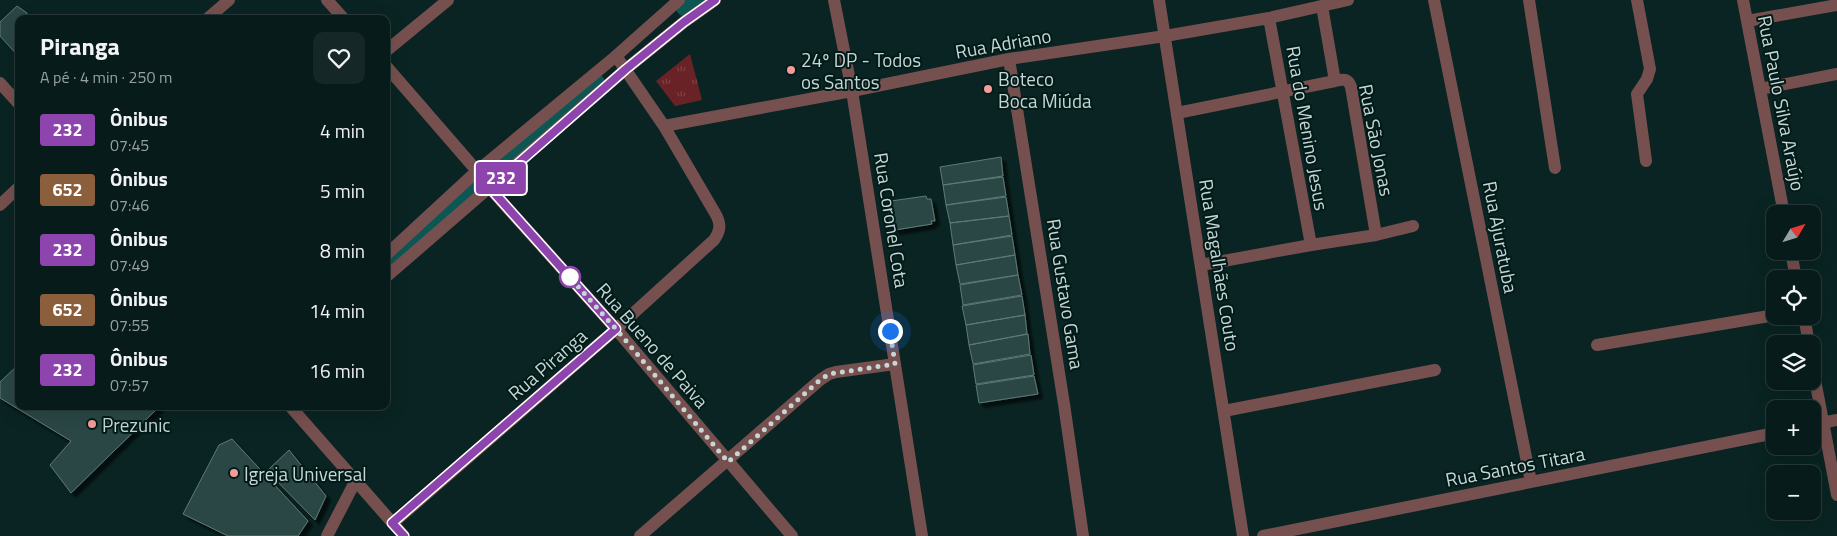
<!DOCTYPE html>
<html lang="pt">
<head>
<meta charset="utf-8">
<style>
	:root { --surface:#071b1a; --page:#152827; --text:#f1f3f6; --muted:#98a1a2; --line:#283939 }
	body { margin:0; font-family:"Titillium Web",sans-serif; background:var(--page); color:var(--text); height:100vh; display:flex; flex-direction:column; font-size:19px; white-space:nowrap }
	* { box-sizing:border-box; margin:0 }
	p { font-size:16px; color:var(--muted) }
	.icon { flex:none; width:28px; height:28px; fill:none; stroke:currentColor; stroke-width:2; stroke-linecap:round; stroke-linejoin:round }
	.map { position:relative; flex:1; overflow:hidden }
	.details { position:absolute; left:15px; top:15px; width:375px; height:395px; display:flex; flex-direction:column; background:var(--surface); border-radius:10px; box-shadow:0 5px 20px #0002,0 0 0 1px var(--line) }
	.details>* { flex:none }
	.badge { padding:0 10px; border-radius:4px; font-size:18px; line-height:32px }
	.needle { width:32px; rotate:52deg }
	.controls { position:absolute; left:1766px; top:205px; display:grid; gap:10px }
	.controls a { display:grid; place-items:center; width:55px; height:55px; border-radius:10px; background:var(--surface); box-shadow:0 5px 20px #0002,0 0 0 1px var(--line); font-size:25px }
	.you { position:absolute; width:25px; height:25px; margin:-12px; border:4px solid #fff; border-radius:50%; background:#1a73e8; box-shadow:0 0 0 8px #1a73e833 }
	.map>.badge { position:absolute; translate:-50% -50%; box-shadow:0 0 0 2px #fff }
	.round { display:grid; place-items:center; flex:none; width:52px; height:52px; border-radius:10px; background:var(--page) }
	.overview { display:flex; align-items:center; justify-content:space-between; height:85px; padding:0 25px }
	h1 { font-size:24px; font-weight:700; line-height:38px }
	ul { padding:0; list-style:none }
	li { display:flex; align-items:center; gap:15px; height:60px; padding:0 25px }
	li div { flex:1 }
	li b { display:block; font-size:19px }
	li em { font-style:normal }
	li .badge { min-width:55px; font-weight:700; text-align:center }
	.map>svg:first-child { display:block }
</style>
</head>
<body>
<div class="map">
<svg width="1837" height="536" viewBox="0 0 1837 536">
	<defs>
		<pattern id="park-tufts" width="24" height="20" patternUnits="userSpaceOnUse" patternTransform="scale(1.25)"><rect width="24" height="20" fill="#692326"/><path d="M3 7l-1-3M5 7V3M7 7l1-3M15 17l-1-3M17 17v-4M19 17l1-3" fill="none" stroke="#7d4245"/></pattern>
		<filter id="shadow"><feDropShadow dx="4.5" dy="4.5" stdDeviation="1" flood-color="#0009"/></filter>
	</defs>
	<rect width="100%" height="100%" fill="#092422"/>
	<!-- park -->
	<path fill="url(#park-tufts)" d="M690,54L702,100L675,106L656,81Z"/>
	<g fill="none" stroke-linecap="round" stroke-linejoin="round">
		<!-- river -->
		<path stroke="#0c5753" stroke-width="24" d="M687,5L694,0
			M495,171L594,85
			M386,265L474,188"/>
	</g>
	<!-- building -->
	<path fill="#2c4745" stroke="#5d7a77" filter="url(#shadow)" d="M17,6L27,13L28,19H19V57L0,36V22Z
		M1001,157L1003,176L943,185L940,167Z
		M1003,177L1006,196L946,205L943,185Z
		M926,196L927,199H931L935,221H931L932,224L895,230V227H891L888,205L892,204L891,201Z
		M1006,197L1009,216L950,223L946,205Z
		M1009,216L1012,235L953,245L950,223Z
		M1012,236L1015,255L956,265L953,245Z
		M1015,255L1018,275L960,284L956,265Z
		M1018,275L1022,295L963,305L960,285Z
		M1022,296L1025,315L966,325L962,306Z
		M1025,315L1027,334L969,345L966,325Z
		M1028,334L1030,354L973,364L969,345Z
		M1031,355L1034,375L976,384L973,365Z
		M19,364V406H160L71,493L50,465L71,441L0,398V382Z
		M1034,376L1038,394L979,403L976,385Z
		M232,439L308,521L298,536H228L183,514L219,445Z
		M289,450L326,496L315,520L267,471Z"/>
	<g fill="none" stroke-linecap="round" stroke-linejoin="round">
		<!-- minor -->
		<path stroke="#76504f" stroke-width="12" d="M327,0L344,19
			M834,0L852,91L922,536
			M1434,0L1531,482
			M1529,0L1555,168
			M1637,0L1650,69L1647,79L1637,94L1646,161
			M1743,0L1784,214
			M1322,6L1335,81C1343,79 1348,78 1351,87L1376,235
			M1269,18L1311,245
			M207,19L229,0
			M1747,21L1837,5
			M386,51L448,0
			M1009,59L1064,404L1083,536
			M386,66L477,171L487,185L616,329L792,536
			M1760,89L1837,74
			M1177,113L1335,81
			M664,126L852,91L1009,59L1165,36L1269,18L1348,0
			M0,205L19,187
			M1791,251L1796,279
			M1201,265L1311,245L1376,235L1413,226
			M1804,316L1809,344
			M1597,345L1775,315
			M1812,364L1837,495
			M1224,411L1435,370
			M1812,425L1837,420
			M393,523L616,329L714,240C721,230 721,223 715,213L664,126L616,56
			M640,536L820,380L829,374L836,372L895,364
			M1263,536L1775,433"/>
		<!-- tertiary -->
		<path stroke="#76504f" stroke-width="12" d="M1159,0L1243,536
			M0,83L19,104
			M386,255L477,171L616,56L679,0
			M386,277L626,69L684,22L715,0
			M290,406L404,536
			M327,536L356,480"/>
	</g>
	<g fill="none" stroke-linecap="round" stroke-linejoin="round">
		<defs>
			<path id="line" d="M404,536L392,523L616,329L490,188L626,69L684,22L715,0"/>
		</defs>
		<!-- line casing -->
		<use href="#line" stroke="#fff" stroke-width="11"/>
		<!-- line -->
		<use href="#line" stroke="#8e44ad" stroke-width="8"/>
		<!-- walk -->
		<path stroke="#c7d6d5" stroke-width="5" stroke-dasharray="0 9" d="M570,277L565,272L616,329L728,462L820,380L829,374L895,364L890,331"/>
	</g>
	<!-- markers -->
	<g fill="#f59b9a" stroke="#011b19" stroke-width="2">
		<circle cx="791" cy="70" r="5"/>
		<circle cx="988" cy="89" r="5"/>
		<circle cx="92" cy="424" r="5"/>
		<circle cx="234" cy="473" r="5"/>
	</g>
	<circle fill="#fff" stroke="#8e44ad" stroke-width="2.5" cx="570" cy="277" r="10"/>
	<g text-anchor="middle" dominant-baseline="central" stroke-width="4" stroke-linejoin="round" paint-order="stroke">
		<!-- street labels -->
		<g font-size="19" fill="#c7d6d5" stroke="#011b19">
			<text transform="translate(1003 43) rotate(-10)">Rua Adriano</text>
			<text transform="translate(1782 103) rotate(79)">Rua Paulo Silva Araújo</text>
			<text transform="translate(1308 128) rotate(80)">Rua do Menino Jesus</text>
			<text transform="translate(1377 140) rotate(79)">Rua São Jonas</text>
			<text transform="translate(892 220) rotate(81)">Rua Coronel Cota</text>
			<text transform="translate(1501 237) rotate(79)">Rua Ajuratuba</text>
			<text transform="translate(1220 265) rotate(81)">Rua Magalhães Couto</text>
			<text transform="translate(1066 294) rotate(81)">Rua Gustavo Gama</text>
			<text transform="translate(653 345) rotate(49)">Rua Bueno de Paiva</text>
			<text transform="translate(547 364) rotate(-41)">Rua Piranga</text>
			<text transform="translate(1515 466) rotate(-11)">Rua Santos Titara</text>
		</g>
		<!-- poi labels -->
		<g font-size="19" fill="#c7d6d5" stroke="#011b19" text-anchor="start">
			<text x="801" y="59">24º DP - Todos<tspan x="801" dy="22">os Santos</tspan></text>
			<text x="998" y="78">Boteco<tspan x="998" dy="22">Boca Miúda</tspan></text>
			<text x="102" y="424">Prezunic</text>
			<text x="244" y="473">Igreja Universal</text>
		</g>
	</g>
</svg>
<div class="controls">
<a><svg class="needle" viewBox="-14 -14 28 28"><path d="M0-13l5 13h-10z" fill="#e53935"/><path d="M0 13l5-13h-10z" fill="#98a1a2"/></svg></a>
<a><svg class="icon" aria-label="locate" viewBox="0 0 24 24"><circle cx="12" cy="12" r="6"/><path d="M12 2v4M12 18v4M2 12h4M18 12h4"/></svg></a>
<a><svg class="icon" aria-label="layers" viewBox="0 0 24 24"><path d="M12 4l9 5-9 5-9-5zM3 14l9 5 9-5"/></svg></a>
<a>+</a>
<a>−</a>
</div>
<div class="you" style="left:890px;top:331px"></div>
<b class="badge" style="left:501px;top:178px;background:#8e44ad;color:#fff">232</b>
<section class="details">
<div class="overview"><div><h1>Piranga</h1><p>A pé · 4 min · 250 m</p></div><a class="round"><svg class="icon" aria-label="heart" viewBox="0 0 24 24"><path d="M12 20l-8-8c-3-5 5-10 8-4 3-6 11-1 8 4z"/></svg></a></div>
<ul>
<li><span class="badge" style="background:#8e44ad;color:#fff">232</span><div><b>Ônibus</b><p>07:45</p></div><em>4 min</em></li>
<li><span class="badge" style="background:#8b5e3c;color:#fff">652</span><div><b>Ônibus</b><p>07:46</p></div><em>5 min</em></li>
<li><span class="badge" style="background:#8e44ad;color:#fff">232</span><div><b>Ônibus</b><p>07:49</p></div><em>8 min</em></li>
<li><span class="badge" style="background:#8b5e3c;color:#fff">652</span><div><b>Ônibus</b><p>07:55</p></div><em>14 min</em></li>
<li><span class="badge" style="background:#8e44ad;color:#fff">232</span><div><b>Ônibus</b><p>07:57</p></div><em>16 min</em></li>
</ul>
</section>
</div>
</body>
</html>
